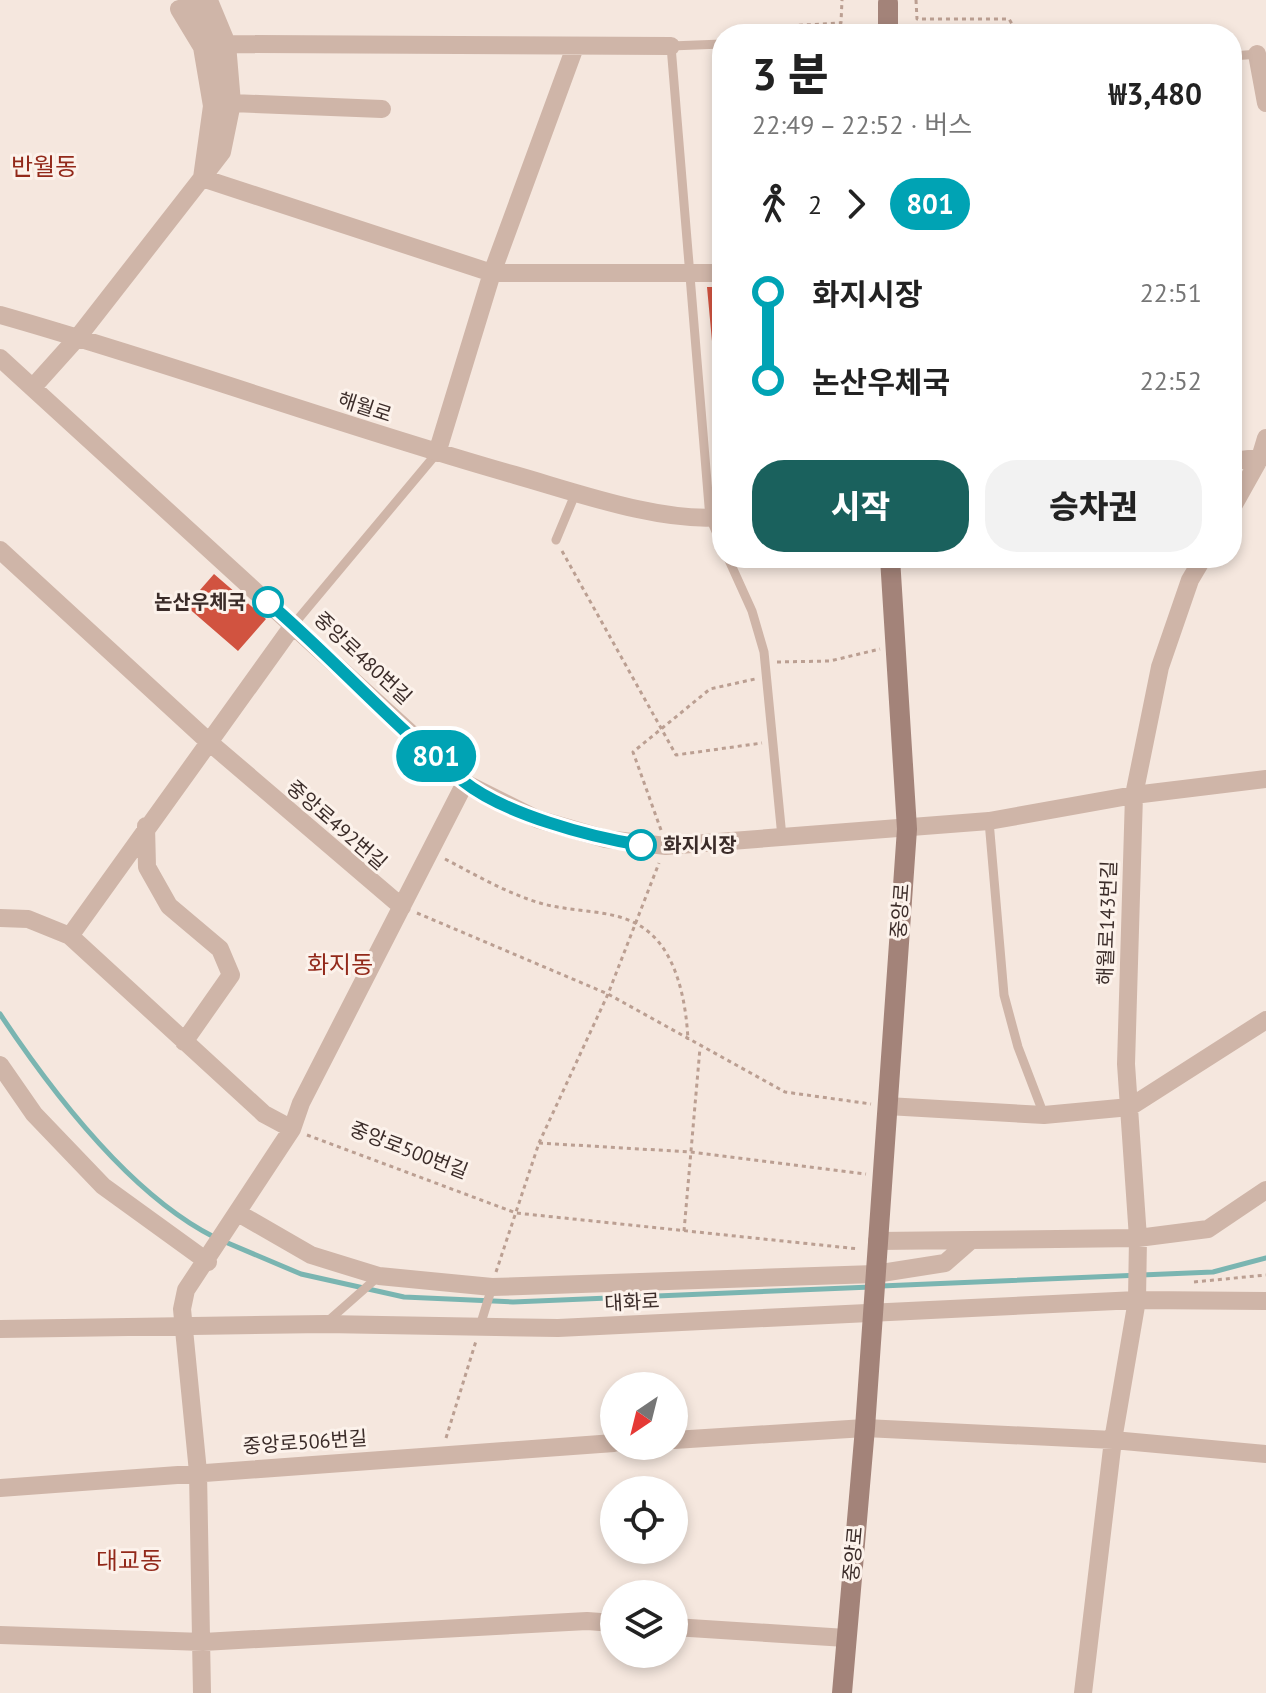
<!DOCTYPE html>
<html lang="ko">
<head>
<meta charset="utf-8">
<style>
	:root { --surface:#fff; --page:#f2f2f2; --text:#222; --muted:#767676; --accent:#1a615d }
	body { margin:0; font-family:"PT Sans","Noto Sans KR",sans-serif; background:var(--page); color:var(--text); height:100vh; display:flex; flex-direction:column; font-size:30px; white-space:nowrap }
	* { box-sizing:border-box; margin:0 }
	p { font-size:26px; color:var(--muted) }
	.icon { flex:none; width:44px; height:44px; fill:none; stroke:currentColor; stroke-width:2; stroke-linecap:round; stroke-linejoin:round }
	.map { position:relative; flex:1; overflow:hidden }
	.sheet { position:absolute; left:712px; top:24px; width:530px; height:544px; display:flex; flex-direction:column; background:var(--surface); border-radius:32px; box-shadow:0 4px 12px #0003 }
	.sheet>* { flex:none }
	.badge { padding:0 16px; border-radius:26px; font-size:28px; line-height:52px }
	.needle { width:52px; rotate:215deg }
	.fabs { position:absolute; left:600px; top:1372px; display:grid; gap:16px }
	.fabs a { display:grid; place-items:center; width:88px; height:88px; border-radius:50%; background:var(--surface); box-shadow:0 4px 12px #0003; font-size:40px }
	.map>.badge { position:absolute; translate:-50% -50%; box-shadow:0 0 0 4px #fff }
	.legs { display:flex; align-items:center; gap:12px; height:88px; padding:0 40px; font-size:26px }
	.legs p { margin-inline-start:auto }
	.overview { display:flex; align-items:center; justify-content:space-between; height:136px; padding:0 40px }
	h1 { font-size:44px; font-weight:800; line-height:60px }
	.button { display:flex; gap:16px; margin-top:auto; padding:16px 40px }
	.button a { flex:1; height:92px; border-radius:32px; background:var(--accent); color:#fff; font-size:32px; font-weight:800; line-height:92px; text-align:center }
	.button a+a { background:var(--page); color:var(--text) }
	ul { padding:0 40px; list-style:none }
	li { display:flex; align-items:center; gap:28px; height:88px; font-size:30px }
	li i { display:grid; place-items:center; width:12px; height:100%; margin:0 10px; background:currentColor }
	li i::after { content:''; width:20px; height:20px; margin:-10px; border:6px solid; border-radius:50%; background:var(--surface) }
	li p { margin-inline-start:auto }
	li:first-child i { background:linear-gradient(#0000 50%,currentColor 0) }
	li:last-child i { background:linear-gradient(currentColor 50%,#0000 0) }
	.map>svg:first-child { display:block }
</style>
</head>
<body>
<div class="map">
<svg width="1266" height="1693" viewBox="0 0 1266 1693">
	<rect width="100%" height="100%" fill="#f5e7de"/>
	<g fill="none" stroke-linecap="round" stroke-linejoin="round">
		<!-- stream -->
		<path stroke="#7ab5b1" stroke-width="5" d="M0,1014C52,1092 129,1194 214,1237
			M223,1241L301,1274L404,1297L513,1302L871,1287
			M881,1286L1213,1272L1266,1258"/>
	</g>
	<!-- building -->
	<path fill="#d15340" d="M707,287H722V351L713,352Z
		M214,574L266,619L238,651L186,606Z"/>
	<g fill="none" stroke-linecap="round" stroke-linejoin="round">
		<!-- path -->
		<path stroke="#bb9f92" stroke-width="3" stroke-dasharray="4 4" stroke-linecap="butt" d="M916,0L917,19H1009L1018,34
			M749,34V28L841,23L842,0
			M562,551L676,755L762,743
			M777,662L830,661L880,649
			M661,830L633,752L710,689L755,679
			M445,859C476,875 506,893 540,903C569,912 608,909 635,923C676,943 686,1000 688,1040
			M417,913L608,994L785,1092L871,1104
			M307,1135L516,1213L859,1249
			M539,1143L691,1152L866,1174
			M684,1231L700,1048
			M496,1272L539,1143L608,994L659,863
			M1194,1282L1266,1275
			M446,1438L476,1341"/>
		<!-- lane -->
		<path stroke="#cfb5a8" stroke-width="9" d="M965,34H1002
			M722,44L671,46L710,518L722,545
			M1232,56L1259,54
			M556,540L576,492
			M728,558L752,611L764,652L782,837
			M294,624L437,453
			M989,821L1004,995L1018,1047L1044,1115
			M328,1321L379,1276
			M480,1326L492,1287"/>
		<!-- street -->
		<path stroke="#cfb5a8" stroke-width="18" d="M210,3L227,44L232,103L222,152L202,178L212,106L202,47L179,9Z
			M227,44L671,46
			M1257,54L1266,103
			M232,103L382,109
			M202,178L492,273H722
			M0,315C173,364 342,426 515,475C575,492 661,523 722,517
			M0,358L465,783L537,819L606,839L666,846L989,821L1134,795L1266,779
			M34,386L78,337L202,178C228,123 225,68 196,14
			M437,453L492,273L575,47
			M1232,461L1266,457
			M1232,508L1260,458L1266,438
			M0,550L209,742L402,907
			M146,826L147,867L169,906L220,949L231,975L184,1042
			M0,918L28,919L70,936L264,1114L292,1129
			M70,936L294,624
			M0,1065L34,1114L103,1186L208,1262
			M887,1106L1044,1115L1130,1107L1266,1020
			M238,1213L311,1255L379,1276L492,1287L875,1274L945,1263L969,1242
			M877,1241L1138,1238L1208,1229L1266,1190
			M0,1329L325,1324L558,1328L1137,1300L1266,1301
			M674,1440L865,1428L1113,1440L1266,1454
			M0,1488L614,1443
			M674,1627L846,1638
			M0,1635L203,1642L587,1621L614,1623
			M202,1693L198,1472L182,1309L186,1290L292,1129L301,1103L465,783
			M1083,1693L1113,1440L1137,1300L1138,1238L1126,1064L1134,795L1160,667L1190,580L1203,558"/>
		<!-- secondary -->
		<path stroke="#a38379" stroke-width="20" d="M888,34V3
			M842,1693L865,1428L907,829L890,558"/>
	</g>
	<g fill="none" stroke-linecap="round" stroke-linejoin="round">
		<defs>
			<path id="line-1" d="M268,602C334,659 395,728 463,781C504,814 590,837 641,845"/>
		</defs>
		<!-- line-1 casing -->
		<use href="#line-1" stroke="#fff" stroke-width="18"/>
		<!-- line-1 -->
		<use href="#line-1" stroke="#00a3b4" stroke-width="12"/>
	</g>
	<!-- markers -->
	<g fill="#fff" stroke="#00a3b4" stroke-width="4">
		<circle cx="268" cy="602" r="14"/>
		<circle cx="641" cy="845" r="14"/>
	</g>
	<g text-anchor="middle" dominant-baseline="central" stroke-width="6" stroke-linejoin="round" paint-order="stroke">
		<!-- street labels -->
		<g font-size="20" fill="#3b2c29" stroke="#fcf2eb">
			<text transform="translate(365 407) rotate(18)">해월로</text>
			<text transform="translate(363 658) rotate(43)">중앙로480번길</text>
			<text transform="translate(337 825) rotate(41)">중앙로492번길</text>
			<text transform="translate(900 911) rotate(-86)">중앙로</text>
			<text transform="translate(1107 923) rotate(-88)">해월로143번길</text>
			<text transform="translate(409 1150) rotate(21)">중앙로500번길</text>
			<text transform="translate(632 1302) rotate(-3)">대화로</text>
			<text transform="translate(305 1442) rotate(-4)">중앙로506번길</text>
			<text transform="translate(853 1554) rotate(-85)">중앙로</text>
		</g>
		<!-- stop labels -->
		<g font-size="20" font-weight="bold" fill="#3b2c29" stroke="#fcf2eb" text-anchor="end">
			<text x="246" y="602">논산우체국</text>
			<text x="663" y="845" text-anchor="start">화지시장</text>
		</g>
		<!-- quarter labels -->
		<g font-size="24" fill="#92291a" stroke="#fcf2eb">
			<text x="44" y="166">반월동</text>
			<text x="340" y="964">화지동</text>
			<text x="129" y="1560">대교동</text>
		</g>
	</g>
</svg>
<div class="fabs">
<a><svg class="needle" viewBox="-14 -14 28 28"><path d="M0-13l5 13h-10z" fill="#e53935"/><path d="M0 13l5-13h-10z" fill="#767676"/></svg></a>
<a><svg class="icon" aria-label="locate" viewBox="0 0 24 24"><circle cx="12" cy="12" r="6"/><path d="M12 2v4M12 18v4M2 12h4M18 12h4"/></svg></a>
<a><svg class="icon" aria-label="layers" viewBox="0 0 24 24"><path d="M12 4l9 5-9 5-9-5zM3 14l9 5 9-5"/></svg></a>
</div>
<b class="badge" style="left:436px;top:756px;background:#00a3b4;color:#fff">801</b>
<section class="sheet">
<div class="overview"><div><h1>3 분</h1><p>22:49 – 22:52 · 버스</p></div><b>₩3,480</b></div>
<div class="legs"><svg class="icon" aria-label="walk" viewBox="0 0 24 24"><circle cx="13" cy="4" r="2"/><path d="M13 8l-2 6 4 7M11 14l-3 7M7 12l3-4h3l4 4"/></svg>2<svg class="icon" aria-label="forward" viewBox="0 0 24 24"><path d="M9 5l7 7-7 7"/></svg><b class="badge" style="background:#00a3b4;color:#fff">801</b></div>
<ul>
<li><i style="color:#00a3b4"></i><b>화지시장</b><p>22:51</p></li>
<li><i style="color:#00a3b4"></i><b>논산우체국</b><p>22:52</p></li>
</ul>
<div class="button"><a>시작</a><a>승차권</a></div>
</section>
</div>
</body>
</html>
